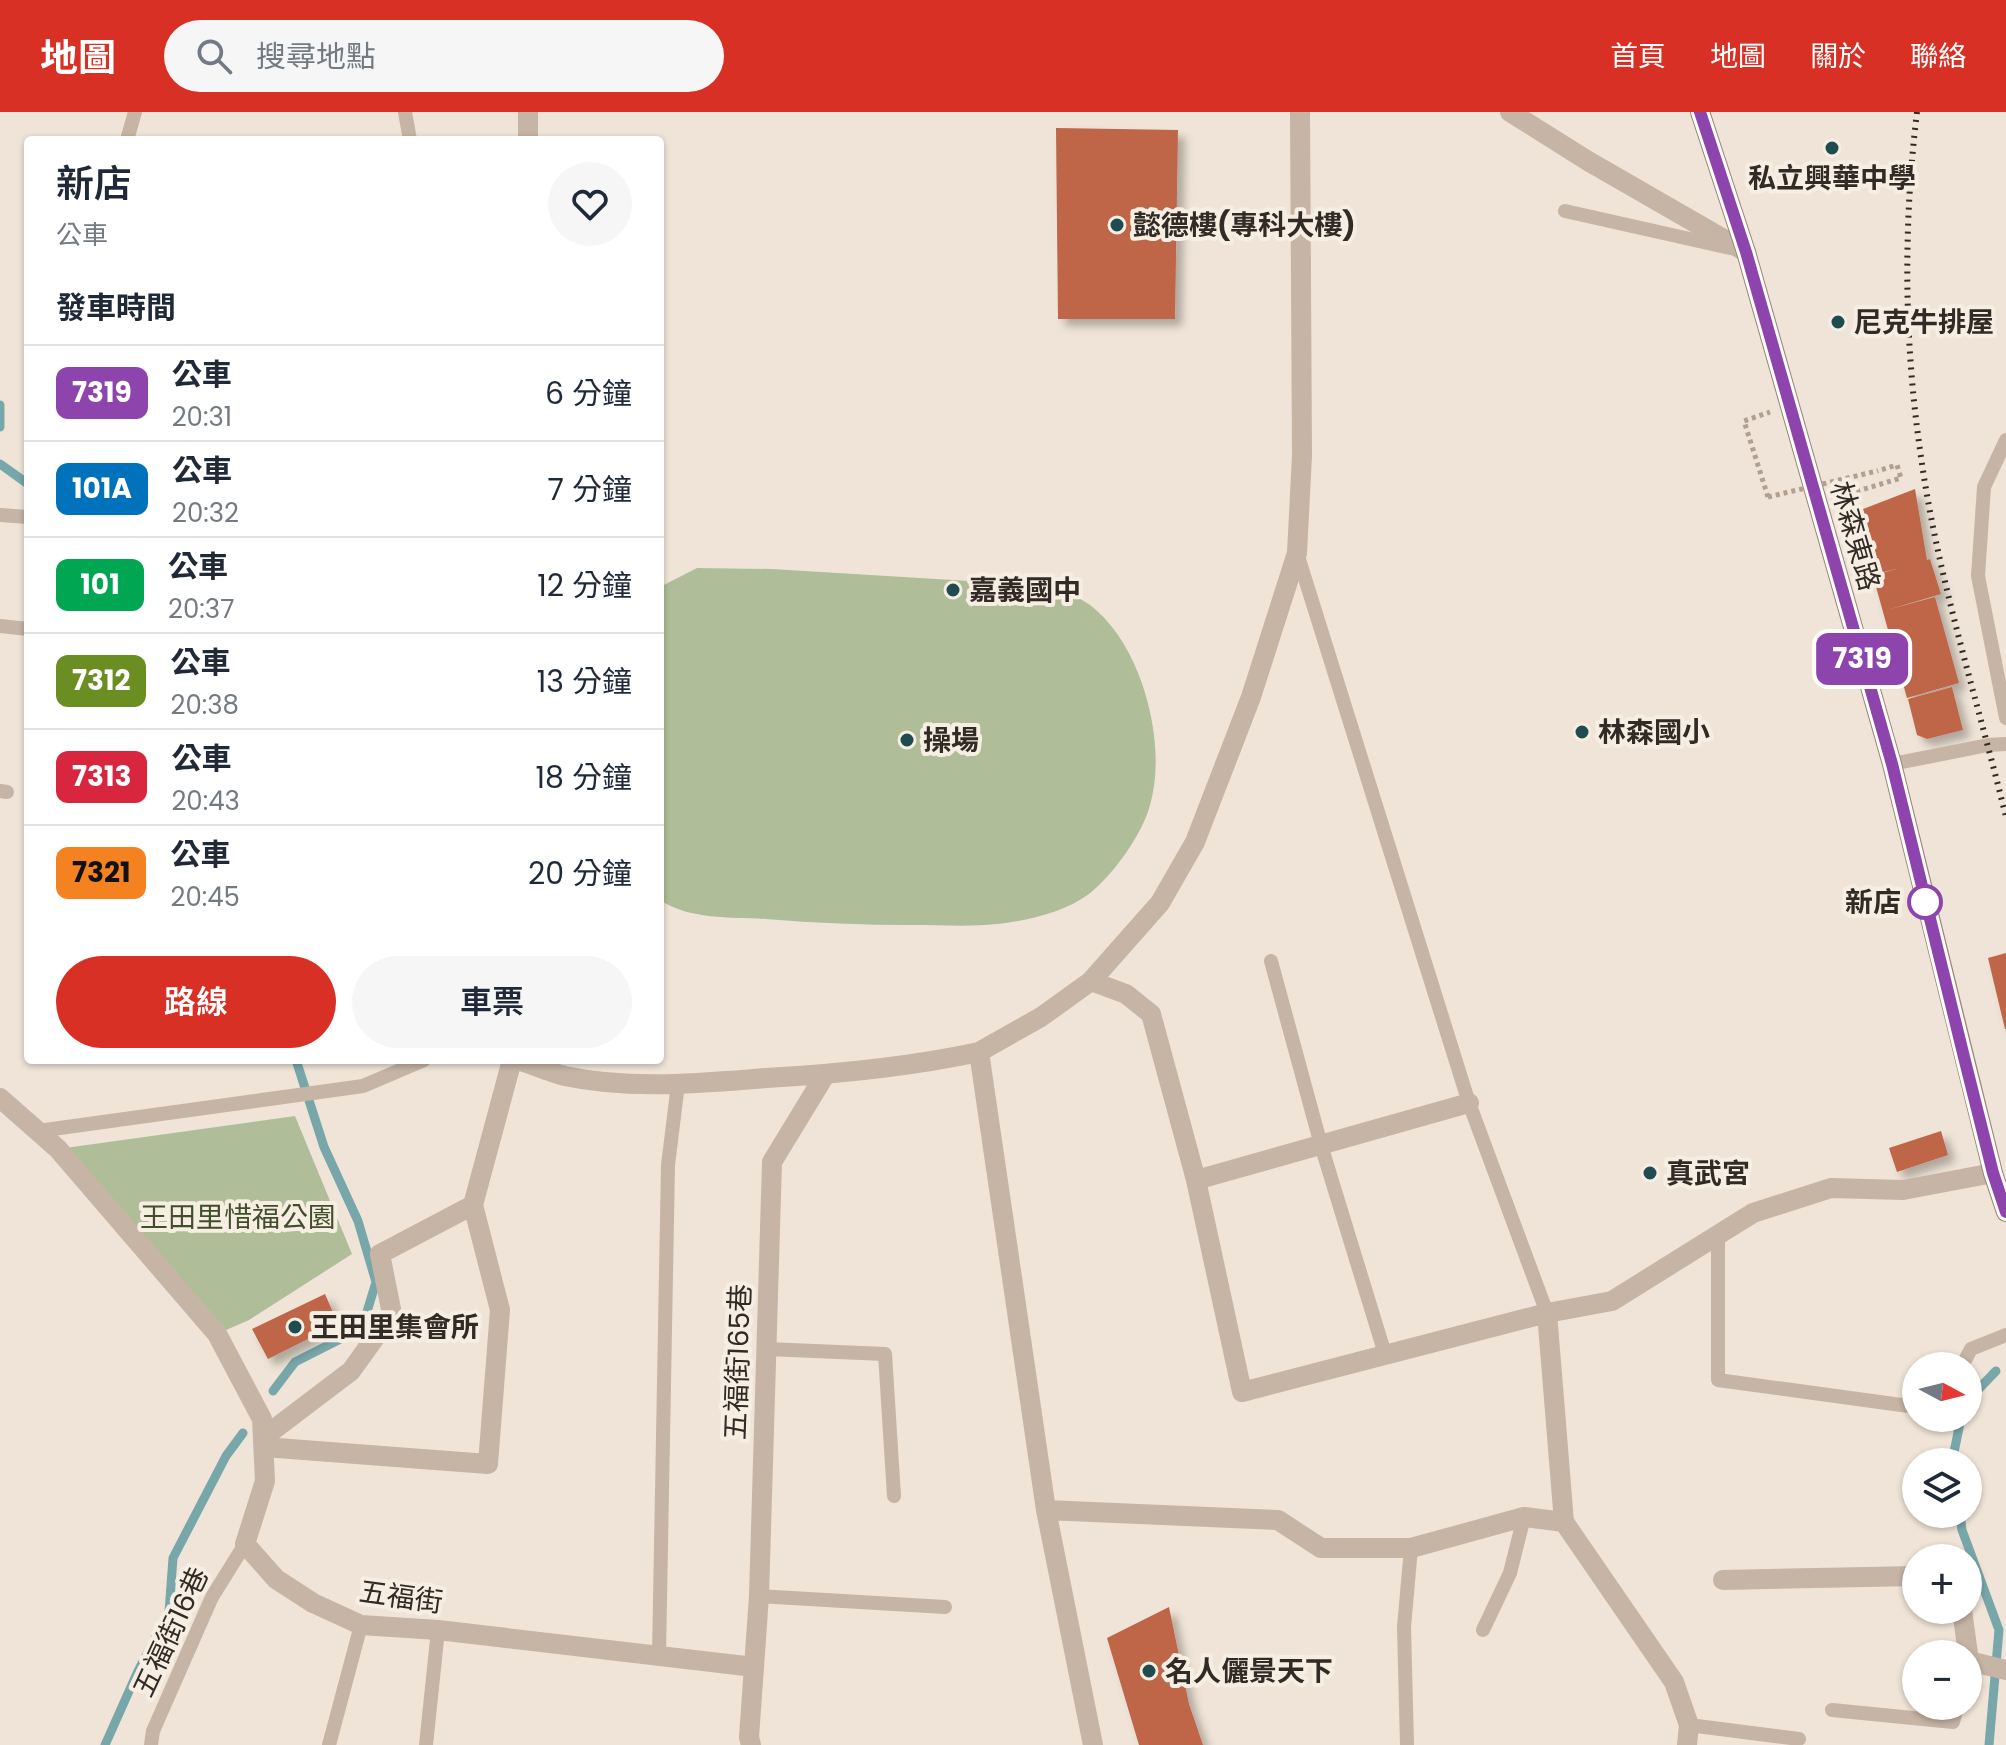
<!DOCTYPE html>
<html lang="zh-TW">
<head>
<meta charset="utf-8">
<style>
	:root { --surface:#fff; --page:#f6f6f7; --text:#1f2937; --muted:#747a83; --line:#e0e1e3; --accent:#d93025 }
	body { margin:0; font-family:Poppins,"Noto Sans TC",sans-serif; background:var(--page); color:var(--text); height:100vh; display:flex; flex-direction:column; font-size:30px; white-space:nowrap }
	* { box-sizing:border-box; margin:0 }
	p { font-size:26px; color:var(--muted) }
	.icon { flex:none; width:44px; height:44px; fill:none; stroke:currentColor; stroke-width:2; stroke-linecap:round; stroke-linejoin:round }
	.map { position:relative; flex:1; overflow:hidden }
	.details { position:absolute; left:24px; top:24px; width:640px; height:928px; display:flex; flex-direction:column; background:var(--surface); border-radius:8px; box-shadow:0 2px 6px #0004 }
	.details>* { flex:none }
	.badge { padding:0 16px; border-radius:12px; font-size:28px; line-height:52px }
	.needle { width:52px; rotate:97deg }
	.controls { position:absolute; left:1902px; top:1240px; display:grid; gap:16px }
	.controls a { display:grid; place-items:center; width:80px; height:80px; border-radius:50%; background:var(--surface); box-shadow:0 2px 6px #0004; font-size:40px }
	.map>.badge { position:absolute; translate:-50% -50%; box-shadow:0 0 0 4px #fff }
	h2 { padding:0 32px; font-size:30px; line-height:72px }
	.round { display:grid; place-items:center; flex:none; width:84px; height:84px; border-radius:42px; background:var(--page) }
	.head { display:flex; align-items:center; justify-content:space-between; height:136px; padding:0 32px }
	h1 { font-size:38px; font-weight:600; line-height:60px }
	.primary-button { display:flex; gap:16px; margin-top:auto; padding:16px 32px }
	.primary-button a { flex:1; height:92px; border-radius:48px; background:var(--accent); color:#fff; font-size:32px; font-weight:600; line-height:92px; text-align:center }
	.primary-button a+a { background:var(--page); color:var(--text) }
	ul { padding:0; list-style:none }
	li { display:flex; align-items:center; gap:24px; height:96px; padding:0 32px; border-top:2px solid var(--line) }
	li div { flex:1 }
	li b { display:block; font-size:30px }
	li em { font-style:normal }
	li .badge { min-width:88px; font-weight:700; text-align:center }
	header { display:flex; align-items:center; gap:48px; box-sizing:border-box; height:112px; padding:0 40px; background:var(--accent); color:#fff }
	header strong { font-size:38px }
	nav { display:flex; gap:44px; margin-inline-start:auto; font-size:28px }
	.search { width:560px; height:72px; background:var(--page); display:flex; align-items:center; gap:20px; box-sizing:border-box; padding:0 28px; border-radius:44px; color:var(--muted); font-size:30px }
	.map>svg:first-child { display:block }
</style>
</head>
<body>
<header>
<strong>地圖</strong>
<div class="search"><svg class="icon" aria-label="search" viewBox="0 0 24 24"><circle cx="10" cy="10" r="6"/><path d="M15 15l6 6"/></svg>搜尋地點</div>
<nav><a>首頁</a><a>地圖</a><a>關於</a><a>聯絡</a></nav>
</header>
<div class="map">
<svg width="2006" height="1633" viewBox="0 0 2006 1633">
	<defs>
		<filter id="shadow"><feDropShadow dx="7" dy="7" stdDeviation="4" flood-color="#0004"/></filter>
	</defs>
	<rect width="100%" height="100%" fill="#efe4d7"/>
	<!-- green -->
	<path fill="#b0bd99" d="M697,456L772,457L1052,474C1064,480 1079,485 1090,493C1142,532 1168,632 1150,693C1142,723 1113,763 1089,782C1065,800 1027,809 997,812C970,815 940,813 912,813C863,813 815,811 766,807C733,805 689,808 660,788V475Z
		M295,1004L352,1142L249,1208L217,1222L58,1037Z"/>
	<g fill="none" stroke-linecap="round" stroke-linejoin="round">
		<!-- stream -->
		<path stroke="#78a7aa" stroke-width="9" d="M0,293V315
			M0,352L28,372
			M273,1279L295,1250L362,1216L376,1170L358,1109L324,1035L296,948
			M1968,1288L1996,1259
			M1952,1350L1961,1306
			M1960,1402L1962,1418L1999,1518L1989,1633
			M105,1633L138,1559L169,1500L173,1446L226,1344L243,1321"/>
	</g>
	<!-- building -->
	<path fill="#be6646" filter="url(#shadow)" d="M1056,16L1178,18L1175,207H1058Z
		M1915,377L1927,448L1930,447L1941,482L1887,498L1935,485L1959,571L1907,586L1873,464L1899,456L1872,463L1858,399Z
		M1952,575L1963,618L1927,627L1917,623L1908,587Z
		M2006,841V917H2005L1988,846Z
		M1941,1019L1948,1043L1897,1060L1889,1036Z
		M325,1182L338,1212L268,1247L252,1217Z
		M1169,1495L1189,1592L1203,1633H1139L1107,1526Z"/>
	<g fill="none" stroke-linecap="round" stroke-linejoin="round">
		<!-- path -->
		<path stroke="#b19f8f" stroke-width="5" stroke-dasharray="4 4" stroke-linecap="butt" d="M1841,384L1901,366L1897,353L1877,359
			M1768,385L1744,309L1770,300"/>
		<!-- lane -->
		<path stroke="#c6b4a5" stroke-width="14" d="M405,0L410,28
			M127,28L135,0
			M1565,99L1730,136
			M2006,328L1984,375L1978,464L2006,606
			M0,403L28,405
			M1297,441L1469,991L1547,1201
			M0,514L28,517
			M1892,652L1988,633L2006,632
			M0,679L7,680
			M1271,849L1321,1033L1385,1242
			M38,1019L363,974L424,948
			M1718,1122V1268L1916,1295
			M767,1237L885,1242L894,1384
			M1962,1254L1971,1237L2006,1223
			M759,1484L945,1495
			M1483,1518L1510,1461L1524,1405
			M659,1543L668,1053L678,972
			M1832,1598L1953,1610L1957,1594
			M1689,1613L1799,1627
			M151,1633L153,1619L212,1485L245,1432
			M329,1633L361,1513
			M426,1633L438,1518
			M1407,1633L1404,1515L1411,1436"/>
		<!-- street -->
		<path stroke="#c6b4a5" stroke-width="20" d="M528,0V28
			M1510,0L1588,49L1746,140
			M1091,869L1126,882L1151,902L1196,1068L1242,1280L1547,1201L1612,1189L1753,1101L1831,1076L1903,1078L1993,1061
			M979,940L1041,905L1091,869L1160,791L1195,730L1251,585L1297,441L1302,343L1300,0
			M518,948C534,953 549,960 565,964C630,978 700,971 766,966C838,962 909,955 979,940L1046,1398L1093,1633
			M0,986L58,1037L217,1222L262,1307L265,1369L245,1432L276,1467L313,1491L361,1513L438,1518L754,1555L749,1625L751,1633
			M1196,1068L1469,991
			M1547,1201L1564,1410L1674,1570L1689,1613L1687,1633
			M264,1325L351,1259L392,1202L380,1142L473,1093L512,948
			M264,1335L488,1352L500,1198L473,1093
			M1046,1398L1278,1408L1321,1436H1411L1524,1405L1564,1410
			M1723,1468L1916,1464
			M1962,1498L1969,1549L2006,1558
			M754,1555L759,1484L772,1050L825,963"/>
		<!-- secondary -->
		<path stroke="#998476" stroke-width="20" d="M1700,0L1746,140L1892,652L1993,1061L2006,1100"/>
		<!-- rail -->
		<path stroke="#322a25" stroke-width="6" stroke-dasharray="2 6" stroke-linecap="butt" d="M1917,0C1903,115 1904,230 1921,345C1938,467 1977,586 2006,705"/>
		<!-- path-bridge -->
		<path stroke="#b19f8f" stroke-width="5" stroke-dasharray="4 4" stroke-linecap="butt" d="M1768,385L1877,359"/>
	</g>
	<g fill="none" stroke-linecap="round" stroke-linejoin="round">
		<defs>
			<path id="line" d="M1700,0L1746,140L1892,652L1964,945L1993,1061L2006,1100"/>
		</defs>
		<!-- line casing -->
		<use href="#line" stroke="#fff" stroke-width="18"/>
		<!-- line -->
		<use href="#line" stroke="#8e44ad" stroke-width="12"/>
	</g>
	<!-- markers -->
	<g fill="#1e4c50" stroke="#f7eee3" stroke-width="3">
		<circle cx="1832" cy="36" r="8"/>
		<circle cx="1117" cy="113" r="8"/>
		<circle cx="1838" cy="210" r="8"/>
		<circle cx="953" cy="478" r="8"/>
		<circle cx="1582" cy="620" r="8"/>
		<circle cx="907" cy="628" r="8"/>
		<circle cx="1650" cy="1061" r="8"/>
		<circle cx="295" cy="1215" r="8"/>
		<circle cx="1149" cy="1559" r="8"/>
	</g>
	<circle fill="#fff" stroke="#8e44ad" stroke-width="4" cx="1925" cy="790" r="16"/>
	<g text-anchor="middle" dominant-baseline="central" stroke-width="8" stroke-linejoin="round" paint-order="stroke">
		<!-- poi labels -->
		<g font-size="28" font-weight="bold" fill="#322a25" stroke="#f7eee3" text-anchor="start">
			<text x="1832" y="66" text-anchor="middle">私立興華中學</text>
			<text x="1133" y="113">懿德樓(專科大樓)</text>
			<text x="1854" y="210">尼克牛排屋</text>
			<text x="969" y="478">嘉義國中</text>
			<text x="1598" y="620">林森國小</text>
			<text x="923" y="628">操場</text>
			<text x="1666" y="1061">真武宮</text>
			<text x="311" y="1215">王田里集會所</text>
			<text x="1165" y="1559">名人儷景天下</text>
		</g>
		<!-- street labels -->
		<g font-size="28" fill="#322a25" stroke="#f7eee3">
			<text transform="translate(1855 424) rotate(74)">林森東路</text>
			<text transform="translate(738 1250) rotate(-88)">五福街165巷</text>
			<text transform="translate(401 1485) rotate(8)">五福街</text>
			<text transform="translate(171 1520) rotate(-65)">五福街16巷</text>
		</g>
		<!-- stop labels -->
		<g font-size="28" font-weight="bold" fill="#322a25" stroke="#f7eee3" text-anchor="end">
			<text x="1901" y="790">新店</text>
		</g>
		<!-- park labels -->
		<g font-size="28" fill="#414e2b" stroke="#f7eee3">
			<text x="238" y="1105">王田里惜福公園</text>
		</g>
	</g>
</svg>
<div class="controls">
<a><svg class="needle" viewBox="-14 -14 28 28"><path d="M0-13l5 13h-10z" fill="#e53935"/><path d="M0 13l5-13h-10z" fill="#747a83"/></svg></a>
<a><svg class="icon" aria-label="layers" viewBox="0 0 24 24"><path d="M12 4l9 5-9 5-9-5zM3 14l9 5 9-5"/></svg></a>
<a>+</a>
<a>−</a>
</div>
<b class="badge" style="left:1862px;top:547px;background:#8e44ad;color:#fff">7319</b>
<section class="details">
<div class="head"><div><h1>新店</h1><p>公車</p></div><a class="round"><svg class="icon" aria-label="heart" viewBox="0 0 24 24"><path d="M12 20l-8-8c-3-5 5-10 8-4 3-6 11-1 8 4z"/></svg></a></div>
<h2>發車時間</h2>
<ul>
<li><span class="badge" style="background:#8e44ad;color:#fff">7319</span><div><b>公車</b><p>20:31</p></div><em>6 分鐘</em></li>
<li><span class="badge" style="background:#0072bc;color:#fff">101A</span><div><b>公車</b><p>20:32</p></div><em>7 分鐘</em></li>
<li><span class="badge" style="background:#00a651;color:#fff">101</span><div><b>公車</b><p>20:37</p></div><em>12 分鐘</em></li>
<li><span class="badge" style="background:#6b8e23;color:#fff">7312</span><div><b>公車</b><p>20:38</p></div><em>13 分鐘</em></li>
<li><span class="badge" style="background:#d7263d;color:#fff">7313</span><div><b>公車</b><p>20:43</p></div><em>18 分鐘</em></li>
<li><span class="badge" style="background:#f58220;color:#111">7321</span><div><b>公車</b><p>20:45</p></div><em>20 分鐘</em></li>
</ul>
<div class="primary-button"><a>路線</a><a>車票</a></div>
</section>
</div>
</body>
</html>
